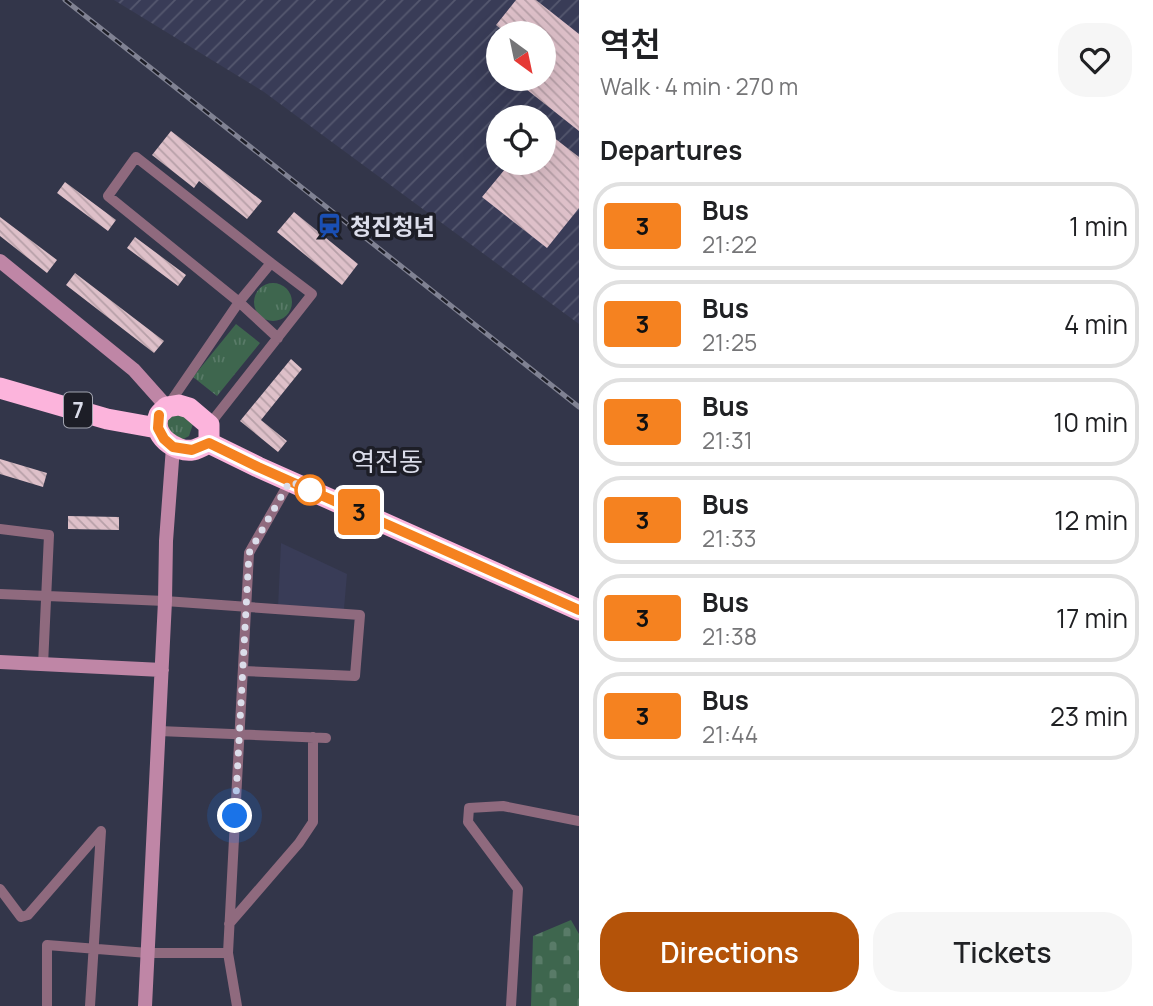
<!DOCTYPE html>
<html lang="en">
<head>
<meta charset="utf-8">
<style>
	:root { --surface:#fff; --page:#f6f6f6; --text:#202124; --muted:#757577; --line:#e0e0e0; --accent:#b45309 }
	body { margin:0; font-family:Manrope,"Noto Sans KR",sans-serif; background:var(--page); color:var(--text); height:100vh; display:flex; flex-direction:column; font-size:26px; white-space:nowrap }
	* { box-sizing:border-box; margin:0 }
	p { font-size:23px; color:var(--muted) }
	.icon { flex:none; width:38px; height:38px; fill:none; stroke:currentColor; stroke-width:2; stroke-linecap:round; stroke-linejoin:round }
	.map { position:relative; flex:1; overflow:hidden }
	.details { display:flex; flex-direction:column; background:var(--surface); width:574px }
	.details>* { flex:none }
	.badge { padding:0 14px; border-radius:5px; font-size:24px; line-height:46px }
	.needle { width:46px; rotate:147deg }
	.controls { position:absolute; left:486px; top:21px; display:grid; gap:14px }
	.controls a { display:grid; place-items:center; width:70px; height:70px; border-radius:50%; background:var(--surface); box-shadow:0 7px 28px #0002; font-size:35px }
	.you { position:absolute; width:35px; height:35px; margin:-18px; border:5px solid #fff; border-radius:50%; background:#1a73e8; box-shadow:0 0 0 10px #1a73e833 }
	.map>.badge { position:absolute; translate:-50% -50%; box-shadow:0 0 0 4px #fff }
	h2 { padding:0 21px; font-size:26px; line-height:63px }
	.round { display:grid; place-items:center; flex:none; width:74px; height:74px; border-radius:28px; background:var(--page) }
	.overview { display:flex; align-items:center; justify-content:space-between; height:119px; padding:0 21px }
	h1 { font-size:33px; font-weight:600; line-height:52px }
	.primary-button { display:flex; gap:14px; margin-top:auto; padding:14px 21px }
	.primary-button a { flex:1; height:80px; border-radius:28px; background:var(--accent); color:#fff; font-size:28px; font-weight:600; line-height:80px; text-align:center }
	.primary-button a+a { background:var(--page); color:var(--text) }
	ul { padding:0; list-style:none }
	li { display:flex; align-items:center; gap:21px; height:88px; margin:0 14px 10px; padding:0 7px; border:4px solid var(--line); border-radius:28px }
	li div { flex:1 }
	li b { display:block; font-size:26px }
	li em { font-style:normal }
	li .badge { min-width:77px; font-weight:700; text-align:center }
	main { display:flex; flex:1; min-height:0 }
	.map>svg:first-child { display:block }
</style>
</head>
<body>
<main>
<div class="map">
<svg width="579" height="1006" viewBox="0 0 579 1006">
	<defs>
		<pattern id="industrial-furrows" width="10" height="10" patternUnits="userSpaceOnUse" patternTransform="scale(1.75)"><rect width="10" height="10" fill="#393c57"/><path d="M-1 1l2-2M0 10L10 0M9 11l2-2" fill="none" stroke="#55586f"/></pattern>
		<pattern id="grass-tufts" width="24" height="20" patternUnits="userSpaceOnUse" patternTransform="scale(1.75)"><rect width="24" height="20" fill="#3e664e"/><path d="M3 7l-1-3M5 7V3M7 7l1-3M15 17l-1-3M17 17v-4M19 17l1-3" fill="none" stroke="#597b68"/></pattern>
		<pattern id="cemetery-stones" width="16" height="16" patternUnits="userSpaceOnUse" patternTransform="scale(1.75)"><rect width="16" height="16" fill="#3e664e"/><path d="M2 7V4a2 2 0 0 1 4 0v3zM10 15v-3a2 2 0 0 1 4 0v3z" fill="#597b68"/></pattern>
		<pattern id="building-back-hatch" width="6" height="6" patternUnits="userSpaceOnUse" patternTransform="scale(1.75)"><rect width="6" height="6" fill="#dec0c9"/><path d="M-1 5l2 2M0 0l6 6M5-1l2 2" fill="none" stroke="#b7a0a8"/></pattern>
	</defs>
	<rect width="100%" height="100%" fill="#33364a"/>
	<!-- built -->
	<path fill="#393c57" d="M281,543L347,574L344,609L278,607Z"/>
	<!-- industrial -->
	<path fill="url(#industrial-furrows)" fill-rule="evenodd" d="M114,0H579V324L264,92ZM499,33H544V79H499ZM499,117H544V163H499Z"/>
	<!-- grass -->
	<path fill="url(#grass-tufts)" d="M254 302a19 19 0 1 1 38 0a19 19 0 1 1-38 0Z
		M236,324L260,343L217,396L193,377Z
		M174,406L193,424L189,436L176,443L156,419Z"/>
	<!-- cemetery -->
	<path fill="url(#cemetery-stones)" d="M571,920L579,934V1006H531L533,936Z"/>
	<!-- building -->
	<path fill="url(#building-back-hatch)" d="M516,0H536L579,34V131L526,89L534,79H544V33H506L496,25Z
		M544,130L579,157V208L547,248L482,197L510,163H544Z
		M171,131L262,201L247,219L199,181L194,188L152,155Z
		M65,182L116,220L108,231L57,193Z
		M294,212L358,264L342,285L277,232Z
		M0,217L57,260L47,273L0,236Z
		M135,237L186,275L178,286L127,248Z
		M75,273L164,341L154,353L66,285Z
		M291,359L302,369L261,420L287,441L278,452L240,421Z
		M0,459L47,473L43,487L0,474Z
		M68,516L119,517V530L68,529Z"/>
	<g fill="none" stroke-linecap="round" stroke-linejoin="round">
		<!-- street -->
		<path stroke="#8f6a7e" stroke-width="10" d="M271,263L136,157L108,196L239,302L278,338
			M169,404L239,302L271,263L312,294L209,425
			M0,529L49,535L43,665
			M0,594L165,601L360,615L355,676L243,671
			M159,731L326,738
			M0,889L21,917L28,915L101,831L90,1006
			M229,924L299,843L313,822V737
			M47,1006V945L148,953H228
			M237,1006L228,953L249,553L290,481
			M511,1006L518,889L468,822L469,808L503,806L579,821"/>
		<!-- secondary -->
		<path stroke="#bf86a6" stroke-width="14" d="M0,261L134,370L167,407
			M0,662L162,670
			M145,1006L165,601L166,541L173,447"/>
		<!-- highway -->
		<path stroke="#fcb4dc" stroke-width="21" d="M0,388L107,419L157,428
			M179,405L189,408L209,425V443C205,445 198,449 193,450C176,453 150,435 159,415C161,412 165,409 167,407Z
			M209,443L258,467L579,610"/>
		<defs>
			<path id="rail" d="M65,0L579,407"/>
		</defs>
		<!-- rail casing -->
		<use href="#rail" stroke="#808293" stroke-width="5"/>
		<!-- rail -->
		<use href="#rail" stroke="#1d1e27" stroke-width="2.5" stroke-dasharray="8" stroke-linecap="butt"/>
	</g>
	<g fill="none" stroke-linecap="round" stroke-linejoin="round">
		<defs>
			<path id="line" d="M159,415L158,428L164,439L173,447L192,450L209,443L258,467L579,610"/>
		</defs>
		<!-- line casing -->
		<use href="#line" stroke="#fff" stroke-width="16"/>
		<!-- line -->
		<use href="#line" stroke="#f58220" stroke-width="10"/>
		<!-- walk -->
		<path stroke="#dbddea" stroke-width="7" stroke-dasharray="0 12.6" d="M235,816L249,553L290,481L310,490"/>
	</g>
	<!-- icons -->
	<defs>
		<symbol id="station-bare" viewBox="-9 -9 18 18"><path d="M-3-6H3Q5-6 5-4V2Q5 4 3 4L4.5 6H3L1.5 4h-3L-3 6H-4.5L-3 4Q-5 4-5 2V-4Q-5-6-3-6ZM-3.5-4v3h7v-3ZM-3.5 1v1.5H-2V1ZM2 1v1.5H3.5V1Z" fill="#1a4fb4" stroke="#1d1e27" stroke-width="2.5" paint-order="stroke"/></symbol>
	</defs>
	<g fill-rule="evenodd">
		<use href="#station-bare" x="312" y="208" width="35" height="35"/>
	</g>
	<!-- markers -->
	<circle fill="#fff" stroke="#f58220" stroke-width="3.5" cx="310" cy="490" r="14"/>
	<g text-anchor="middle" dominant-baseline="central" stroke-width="7" stroke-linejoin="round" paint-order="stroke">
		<!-- shield labels -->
		<rect fill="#1d1e27" stroke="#a2a4b0" stroke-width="2" x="64" y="392.5" width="28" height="35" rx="5"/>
		<g font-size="21" font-weight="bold" fill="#dbddea">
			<text x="78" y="410">7</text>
		</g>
		<!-- poi labels -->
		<g font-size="23" font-weight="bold" fill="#dbddea" stroke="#1d1e27" text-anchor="start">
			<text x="350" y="226">청진청년</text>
		</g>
		<!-- quarter labels -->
		<g font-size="26" fill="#dbddea" stroke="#1d1e27">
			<text x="387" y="461">역전동</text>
		</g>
	</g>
</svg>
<div class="controls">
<a><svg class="needle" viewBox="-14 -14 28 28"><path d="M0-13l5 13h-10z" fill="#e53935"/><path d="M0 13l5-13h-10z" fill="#757577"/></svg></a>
<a><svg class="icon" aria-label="locate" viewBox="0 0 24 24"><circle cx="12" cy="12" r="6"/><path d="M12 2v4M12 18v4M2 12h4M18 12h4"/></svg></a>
</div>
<div class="you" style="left:235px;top:816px"></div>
<b class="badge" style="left:359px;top:512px;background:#f58220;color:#111">3</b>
</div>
<section class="details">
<div class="overview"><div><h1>역천</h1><p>Walk · 4 min · 270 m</p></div><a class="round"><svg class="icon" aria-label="heart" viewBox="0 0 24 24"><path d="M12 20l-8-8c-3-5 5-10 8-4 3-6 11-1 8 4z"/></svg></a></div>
<h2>Departures</h2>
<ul>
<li><span class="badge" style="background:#f58220;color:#111">3</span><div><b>Bus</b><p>21:22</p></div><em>1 min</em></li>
<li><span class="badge" style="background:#f58220;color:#111">3</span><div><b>Bus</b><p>21:25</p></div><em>4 min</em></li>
<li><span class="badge" style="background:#f58220;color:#111">3</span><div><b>Bus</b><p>21:31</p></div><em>10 min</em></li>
<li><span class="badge" style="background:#f58220;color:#111">3</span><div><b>Bus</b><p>21:33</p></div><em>12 min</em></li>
<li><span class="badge" style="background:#f58220;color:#111">3</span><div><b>Bus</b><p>21:38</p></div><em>17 min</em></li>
<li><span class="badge" style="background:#f58220;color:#111">3</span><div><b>Bus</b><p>21:44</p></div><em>23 min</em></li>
</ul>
<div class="primary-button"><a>Directions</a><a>Tickets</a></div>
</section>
</main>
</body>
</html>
